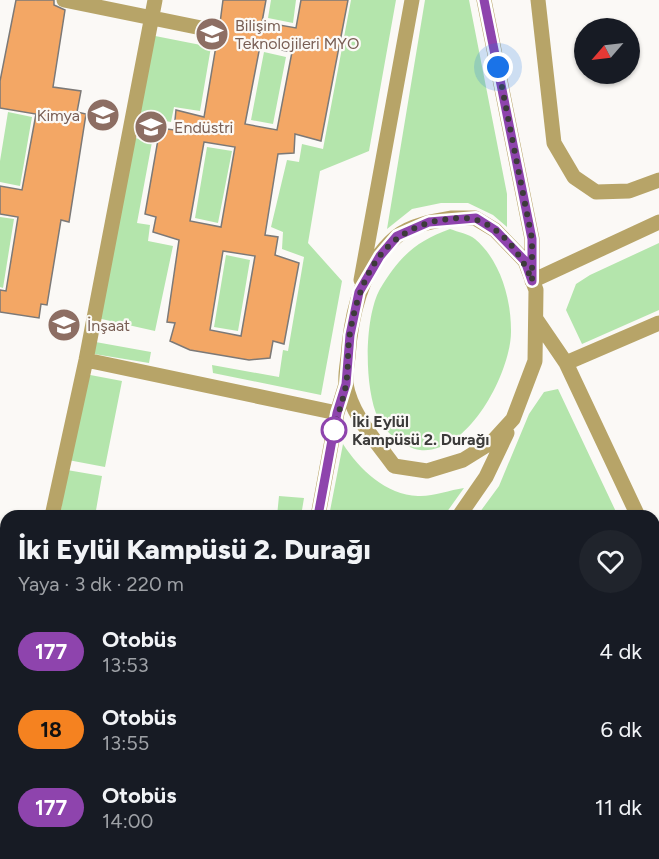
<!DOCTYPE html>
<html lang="tr">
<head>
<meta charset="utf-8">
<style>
	:root { --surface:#171b24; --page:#20242c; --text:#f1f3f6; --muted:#9ea1a6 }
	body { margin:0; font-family:Figtree,sans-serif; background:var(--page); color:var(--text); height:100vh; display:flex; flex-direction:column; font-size:22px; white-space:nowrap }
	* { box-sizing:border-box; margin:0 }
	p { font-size:20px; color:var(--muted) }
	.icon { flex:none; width:33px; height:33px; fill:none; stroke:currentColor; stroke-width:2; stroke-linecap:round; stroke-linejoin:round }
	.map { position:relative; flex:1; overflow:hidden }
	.details { position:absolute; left:0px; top:510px; width:660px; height:350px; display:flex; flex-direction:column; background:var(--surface); border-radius:18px 18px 0 0; box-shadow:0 2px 4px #0004 }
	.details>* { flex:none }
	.badge { padding:0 12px; border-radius:20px; font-size:21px; line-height:39px }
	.needle { width:39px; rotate:242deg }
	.fabs { position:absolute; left:574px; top:18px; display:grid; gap:12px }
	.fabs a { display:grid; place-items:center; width:66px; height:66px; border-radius:50%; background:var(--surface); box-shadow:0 2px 4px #0004; font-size:30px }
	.you { position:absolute; width:30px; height:30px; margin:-15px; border:4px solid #fff; border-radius:50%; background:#1a73e8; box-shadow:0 0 0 9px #1a73e833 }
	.map>.badge { position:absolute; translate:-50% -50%; box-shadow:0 0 0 3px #fff }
	.round { display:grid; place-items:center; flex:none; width:63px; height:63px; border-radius:32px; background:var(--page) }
	.headline { display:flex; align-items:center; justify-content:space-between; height:102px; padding:0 18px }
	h1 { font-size:28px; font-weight:800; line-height:45px }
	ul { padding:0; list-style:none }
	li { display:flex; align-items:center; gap:18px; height:78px; padding:0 18px }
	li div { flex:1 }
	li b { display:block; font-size:22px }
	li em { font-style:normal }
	li .badge { min-width:66px; font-weight:700; text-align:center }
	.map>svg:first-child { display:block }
</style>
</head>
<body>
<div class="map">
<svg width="659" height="859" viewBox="0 0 659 859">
	<rect width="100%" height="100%" fill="#fbf9f6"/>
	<!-- green -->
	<path fill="#b4e5ac" d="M271,0H296L293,23L268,18Z
		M351,0H396L369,151L320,171L308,243L342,281L321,395L213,373L212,365L279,377L283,350L288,351L304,257L282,249L283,232L271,227L287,160L299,162L302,144L323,149Z
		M425,0H469L507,194V227L493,215L468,203H441L412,209L387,229Z
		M145,34L211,47L200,111L174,107L171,122L132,115Z
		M264,52L286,57L273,124L251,120Z
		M8,112L32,117L20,186L0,182V161Z
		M127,136L152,142L137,223L150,225L148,241L173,246L155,331L97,318Z
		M207,147L232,151L218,223L195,218Z
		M0,217L14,219L3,288L0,287Z
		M450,229C458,232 469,234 475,239C500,260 511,298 511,330C512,370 469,455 420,450C405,448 384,432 378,418C364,388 364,318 380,289C399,257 416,241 450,229Z
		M659,243V310L582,344L566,310L576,284L590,275Z
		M226,255L250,260L238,331L214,327Z
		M90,341L151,352L149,363L88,353Z
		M85,374L122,381L105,467L68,460Z
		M558,389L618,516H477L499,486L529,414L544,392Z
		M343,444C359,469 386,495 418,496C432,497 449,490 464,488L444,516H329Z
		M67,470L102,476L95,516H60Z
		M279,496L304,498L301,516H277Z
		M654,592L659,603V859H296L297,854H654Z
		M6,818V854H193L191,859H0Z"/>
	<!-- building -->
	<path fill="#f3a765" stroke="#7c7977" stroke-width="1.5" fill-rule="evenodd" d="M16,0H54V5L65,10L53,87L81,91L77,112L86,114L69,222L61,220L47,305L41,304L39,318L0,312V290L6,291L18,217L0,214V186L22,190L36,114L0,108V81Z
		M223,0H266L262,22L296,28L301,0H348L321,141L295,134L294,153L278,154L265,235L278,237L275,255L299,263L284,344L273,341L270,358L249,360L190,350L170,341L175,323L167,322L179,240L153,232L156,217L145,214L160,128L174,130L176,110L204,117L217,40L226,32L220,23ZM260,46L292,52L277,130L245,124ZM204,142L235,147L221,227L190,221ZM223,251L255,256L241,336L210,330Z"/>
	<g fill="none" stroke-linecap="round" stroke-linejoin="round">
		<!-- minor -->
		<path stroke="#b7a468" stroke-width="15" d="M64,0L216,31
			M484,0L532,239V281L659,222
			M538,0L554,143L574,177L596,192L629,191L659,180
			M452,218H475L495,230L525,261L536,290L535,361L513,419L492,442L463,460L427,471L394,466C377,442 351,415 346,384C345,376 347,365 348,357C351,314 362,266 396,237C410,225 434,221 452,218Z
			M361,280L412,0
			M536,319L566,363L638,516
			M86,360L337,413
			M566,363L659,323
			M52,516L86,360L155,0
			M318,516L337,413L346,384
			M459,516L486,477L507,433
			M654,551L659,561
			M0,785L6,754
			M254,859V854
			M280,859L281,854"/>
	</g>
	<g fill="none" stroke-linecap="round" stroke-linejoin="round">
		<defs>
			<path id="line" d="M318,516L337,413L346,384L350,335L359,292L380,256L397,236L429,222L476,218L495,230L525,261L532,281V239L484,0"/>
		</defs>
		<!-- line casing -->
		<use href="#line" stroke="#fff" stroke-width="14"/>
		<!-- line -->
		<use href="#line" stroke="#8e44ad" stroke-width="9"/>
		<!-- walk -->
		<path stroke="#3c3b3a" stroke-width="6" stroke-dasharray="0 10.8" d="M334,430C336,418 344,399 346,384C349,367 347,350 350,333C361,268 390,220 462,218C495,217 522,254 532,281V239L498,67"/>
	</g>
	<!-- icons -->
	<defs>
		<symbol id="school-disc" viewBox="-11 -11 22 22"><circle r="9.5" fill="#8d6e63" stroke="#fbf9f6"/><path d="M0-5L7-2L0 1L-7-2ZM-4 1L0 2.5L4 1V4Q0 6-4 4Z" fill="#fff"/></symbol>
	</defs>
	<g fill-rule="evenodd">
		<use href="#school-disc" x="193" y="15" width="38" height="38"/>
		<use href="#school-disc" x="84" y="96" width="38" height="38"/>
		<use href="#school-disc" x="132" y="108" width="38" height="38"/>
		<use href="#school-disc" x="45" y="306" width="38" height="38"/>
	</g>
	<!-- markers -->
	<circle fill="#fff" stroke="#8e44ad" stroke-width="3" cx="334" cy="430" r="12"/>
	<g text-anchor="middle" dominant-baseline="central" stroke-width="4.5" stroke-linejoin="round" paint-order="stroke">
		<!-- education labels -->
		<g font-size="16" fill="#785e54" stroke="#fbf9f6" text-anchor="start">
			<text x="235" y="25">Bilişim<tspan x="235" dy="18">Teknolojileri MYO</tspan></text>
			<text x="80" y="115" text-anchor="end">Kimya</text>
			<text x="174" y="127">Endüstri</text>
			<text x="87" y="325">İnşaat</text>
		</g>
		<!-- stop labels -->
		<g font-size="16" font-weight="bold" fill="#3c3b3a" stroke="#fbf9f6" text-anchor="start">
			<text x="352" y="421">İki Eylül<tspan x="352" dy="18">Kampüsü 2. Durağı</tspan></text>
		</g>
	</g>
</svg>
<div class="fabs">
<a><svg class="needle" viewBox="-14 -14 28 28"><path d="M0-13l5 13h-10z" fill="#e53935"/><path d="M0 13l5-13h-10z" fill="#9ea1a6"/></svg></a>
</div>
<div class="you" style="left:498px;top:67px"></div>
<section class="details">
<div class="headline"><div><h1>İki Eylül Kampüsü 2. Durağı</h1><p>Yaya · 3 dk · 220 m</p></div><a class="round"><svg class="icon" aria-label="heart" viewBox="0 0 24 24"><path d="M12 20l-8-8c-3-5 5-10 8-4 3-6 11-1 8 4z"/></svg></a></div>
<ul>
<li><span class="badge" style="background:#8e44ad;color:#fff">177</span><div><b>Otobüs</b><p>13:53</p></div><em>4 dk</em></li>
<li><span class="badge" style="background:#f58220;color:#111">18</span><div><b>Otobüs</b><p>13:55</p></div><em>6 dk</em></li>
<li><span class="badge" style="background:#8e44ad;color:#fff">177</span><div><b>Otobüs</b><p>14:00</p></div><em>11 dk</em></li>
</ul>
</section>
</div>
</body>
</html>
